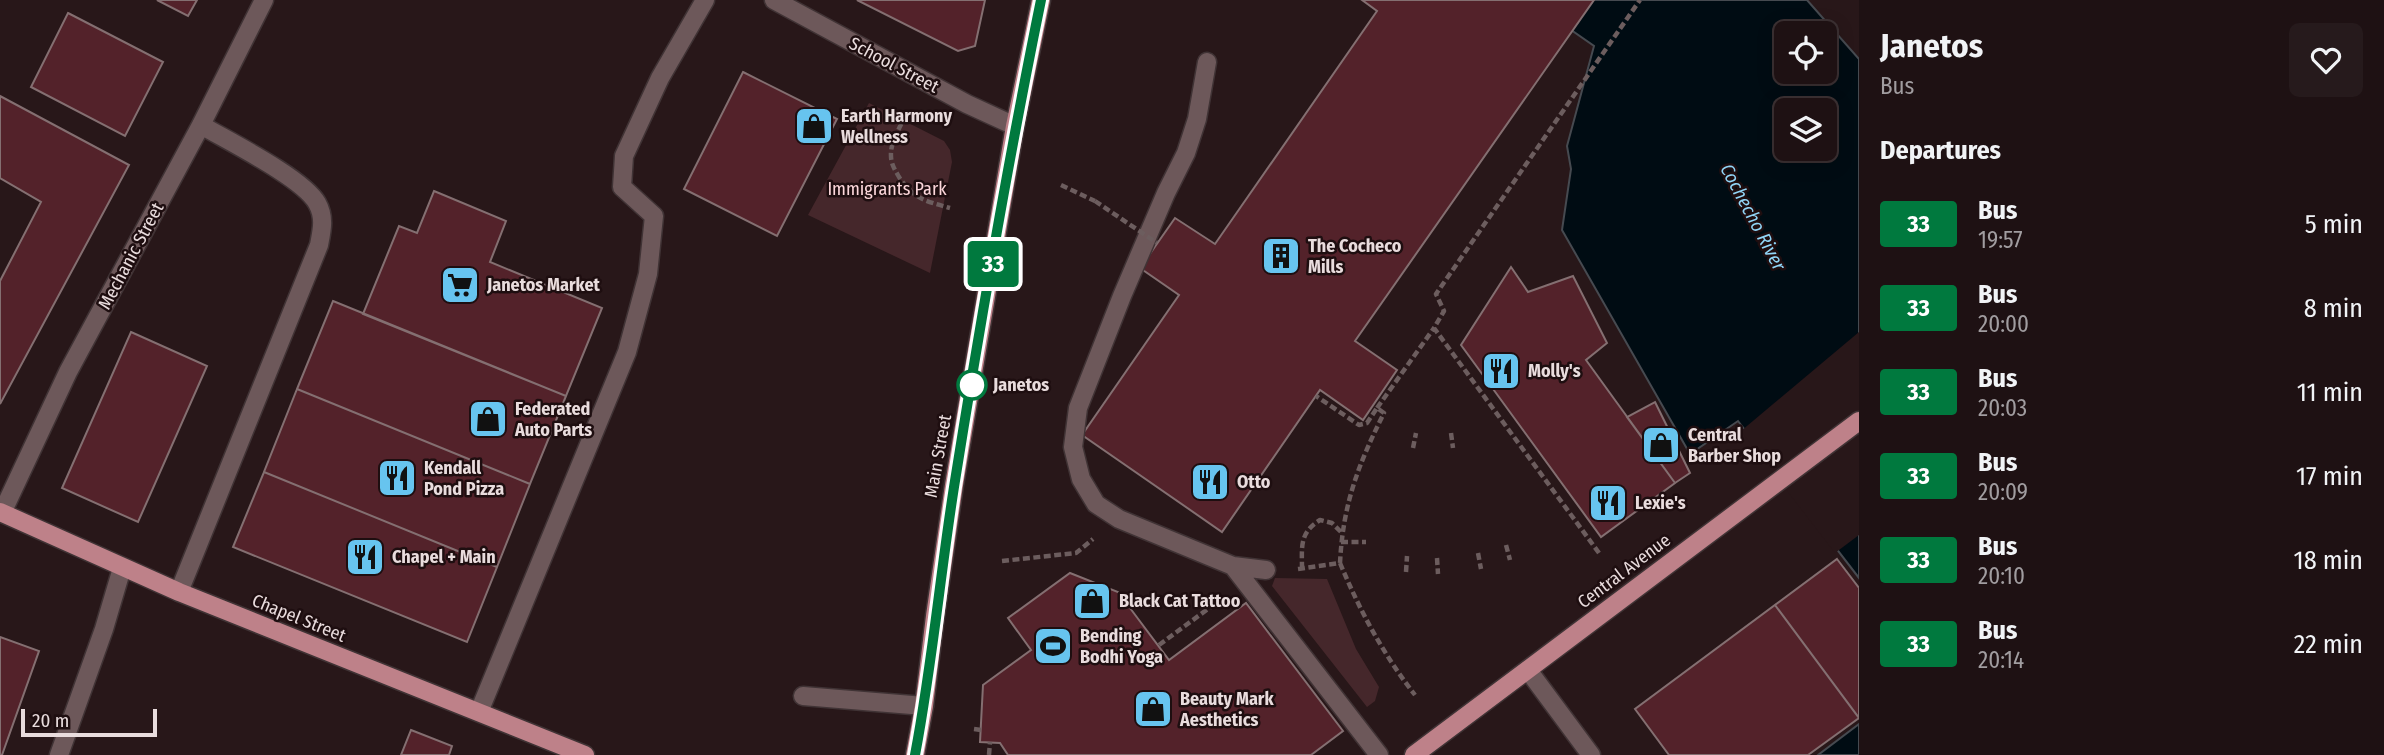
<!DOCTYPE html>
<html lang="en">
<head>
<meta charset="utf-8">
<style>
	:root { --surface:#1e1113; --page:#261a1c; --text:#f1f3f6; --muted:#a19da0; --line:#3c3133 }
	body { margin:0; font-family:"Fira Sans Condensed",sans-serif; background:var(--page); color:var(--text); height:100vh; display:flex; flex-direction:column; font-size:26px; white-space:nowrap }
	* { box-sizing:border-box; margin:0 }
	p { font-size:23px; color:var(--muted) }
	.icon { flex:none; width:38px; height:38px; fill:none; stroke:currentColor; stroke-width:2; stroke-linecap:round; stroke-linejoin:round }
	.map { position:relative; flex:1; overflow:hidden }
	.side { display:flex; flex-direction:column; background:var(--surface); width:525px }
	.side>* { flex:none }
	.badge { padding:0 14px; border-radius:5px; font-size:24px; line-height:46px }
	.tools { position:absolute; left:1774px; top:21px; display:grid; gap:14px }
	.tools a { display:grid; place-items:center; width:63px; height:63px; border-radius:10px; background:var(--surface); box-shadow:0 4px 18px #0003,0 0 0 2px var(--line); font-size:35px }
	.scale { position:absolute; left:21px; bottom:18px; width:136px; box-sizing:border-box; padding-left:7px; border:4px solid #e9dcdd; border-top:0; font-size:19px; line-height:24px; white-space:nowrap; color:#e9dcdd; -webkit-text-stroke:5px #1e0e10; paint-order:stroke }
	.map>.badge { position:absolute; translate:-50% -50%; box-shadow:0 0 0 4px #fff }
	h2 { padding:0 21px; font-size:26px; line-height:63px }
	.round { display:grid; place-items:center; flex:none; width:74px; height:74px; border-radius:10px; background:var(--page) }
	.headline { display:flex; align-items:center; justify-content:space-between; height:119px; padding:0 21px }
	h1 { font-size:33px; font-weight:700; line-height:52px }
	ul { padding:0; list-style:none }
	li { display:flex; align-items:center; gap:21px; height:84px; padding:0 21px }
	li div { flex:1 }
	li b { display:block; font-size:26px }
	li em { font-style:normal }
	li .badge { min-width:77px; font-weight:700; text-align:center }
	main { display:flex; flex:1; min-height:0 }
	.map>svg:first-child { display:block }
</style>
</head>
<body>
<main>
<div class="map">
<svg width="1859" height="755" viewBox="0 0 1859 755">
	<rect width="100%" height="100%" fill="#281719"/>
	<!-- green -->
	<path fill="#45272b" d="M869,103L944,141L950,150L952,162L930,273L808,215Z
		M1275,578L1327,579L1356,649L1379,687L1375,701L1367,707L1272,586Z"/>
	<!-- water -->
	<path fill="#000c13" stroke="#464a50" stroke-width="2" fill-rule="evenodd" d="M1528,0H1807L1859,59V578L1738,421L1690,454L1562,230L1571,169L1567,146L1594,46ZM1787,33H1825V72H1787ZM1787,110H1825V149H1787Z
		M1859,724V755H1818Z"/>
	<!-- pier -->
	<path fill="#281719" d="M1859,332V535L1835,553L1741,431Z"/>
	<!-- building -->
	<path fill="#53222a" stroke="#846f71" stroke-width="2" d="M157,0H197L188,16Z
		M857,0H985L975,46L958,51Z
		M1362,0H1594L1355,341L1397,370L1363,420L1320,390L1222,532L1082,435L1179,295L1140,268L1175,218L1215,244L1377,11Z
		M68,13L163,62L125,136L31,87Z
		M743,72L837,119L777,236L684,189Z
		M0,96L129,165L0,404V281L41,202L0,178Z
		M434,191L506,221L490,262L602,308L566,396L363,314L399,226L417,233Z
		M1511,267L1528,292L1573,276L1607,343L1586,360L1675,483L1601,537L1461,345Z
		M333,301L566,396L530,484L297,389Z
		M131,332L207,366L138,522L62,488Z
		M297,389L530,484L497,567L264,472Z
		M1655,402L1690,473L1675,483L1627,417Z
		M264,472L497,567L467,642L233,547Z
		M1837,559L1859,588V718L1775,605Z
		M1070,573L1118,592L1169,660L1246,603L1343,731L1311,755H1008L1000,743L980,742L983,685L1031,650L1008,618Z
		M1775,605L1859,718L1808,755H1669L1635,709Z
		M0,637L39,651L2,755H0Z
		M411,730L452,746L449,755H401Z"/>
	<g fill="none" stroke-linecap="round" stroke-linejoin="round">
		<defs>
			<path id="minor" d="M774,0L967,104L1015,126
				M1207,62L1197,119L1186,153L1166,193L1122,296L1078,408L1073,447L1081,479L1096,504L1119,519L1233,566L1266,570
				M2,513L68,372L201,125L264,0
				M1233,566L1379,755
				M179,592L319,245C322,230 325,217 317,203C303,178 228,141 201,125
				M1528,670L1591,755
				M803,696L924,706
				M479,712L627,352L648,274L654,216L622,187L624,156L660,78L705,0
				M59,755L104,629L122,568"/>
			<path id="major" d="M0,512L179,592L585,755
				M915,755L924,706L935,616L954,485L1015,126L1041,0
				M1414,755L1859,421"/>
		</defs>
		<!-- minor casing -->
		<use href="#minor" stroke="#403335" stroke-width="21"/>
		<!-- major casing -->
		<use href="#major" stroke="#403335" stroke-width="21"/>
		<!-- path -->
		<path stroke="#6c5d5e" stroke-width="4.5" stroke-dasharray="7 3.5" stroke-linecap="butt" d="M906,114C901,126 890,142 891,156C891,164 895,170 899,177C914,199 925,201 950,208
			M1061,185L1095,201
			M1377,408L1434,328
			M1451,433L1453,448
			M1413,448L1416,433
			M1341,542H1366
			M1506,545L1510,560
			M1478,553L1481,569
			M1599,553L1434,328L1444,311L1436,294L1640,0
			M1437,558L1438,574
			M1002,561L1076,553L1093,539
			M1340,563C1360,611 1383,654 1415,695
			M1298,569L1340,563C1343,504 1358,465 1384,413L1377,408L1367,423L1359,425L1316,396
			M1302,569C1302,547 1299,533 1320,520L1332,523L1341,532
			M1406,572L1407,556
			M1159,645L1220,600
			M974,729L981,730
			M989,755L990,742"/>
		<!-- minor -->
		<use href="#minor" stroke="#6d585a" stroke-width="18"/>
		<!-- major -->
		<use href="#major" stroke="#be8189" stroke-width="18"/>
		<!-- path-bridge -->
		<path stroke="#6c5d5e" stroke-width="4.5" stroke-dasharray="7 3.5" stroke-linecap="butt" d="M1095,201L1157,243"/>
	</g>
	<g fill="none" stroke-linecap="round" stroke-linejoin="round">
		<defs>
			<path id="line" d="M915,755C932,666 940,576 954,487C980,324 1008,161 1041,0"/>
		</defs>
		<!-- line casing -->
		<use href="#line" stroke="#fff" stroke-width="16"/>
		<!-- line -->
		<use href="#line" stroke="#00793e" stroke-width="10"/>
	</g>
	<!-- icons -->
	<defs>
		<symbol id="shop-square" viewBox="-11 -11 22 22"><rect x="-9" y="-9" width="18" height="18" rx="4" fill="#67c4ef" stroke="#1e0e10"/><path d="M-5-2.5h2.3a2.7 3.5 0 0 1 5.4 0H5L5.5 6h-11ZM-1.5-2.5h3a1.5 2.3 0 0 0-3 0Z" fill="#111"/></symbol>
		<symbol id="building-square" viewBox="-11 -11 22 22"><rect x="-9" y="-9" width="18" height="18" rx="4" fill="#67c4ef" stroke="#1e0e10"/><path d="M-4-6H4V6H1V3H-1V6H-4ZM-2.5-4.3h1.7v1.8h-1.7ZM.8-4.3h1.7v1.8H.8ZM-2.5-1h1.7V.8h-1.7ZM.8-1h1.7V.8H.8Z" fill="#111"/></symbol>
		<symbol id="supermarket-square" viewBox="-11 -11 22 22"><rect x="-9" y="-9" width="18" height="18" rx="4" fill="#67c4ef" stroke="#1e0e10"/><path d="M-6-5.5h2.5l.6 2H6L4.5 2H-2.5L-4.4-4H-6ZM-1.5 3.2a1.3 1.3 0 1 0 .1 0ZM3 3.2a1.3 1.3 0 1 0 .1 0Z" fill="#111"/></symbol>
		<symbol id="restaurant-square" viewBox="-11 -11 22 22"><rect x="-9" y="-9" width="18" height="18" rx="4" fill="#67c4ef" stroke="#1e0e10"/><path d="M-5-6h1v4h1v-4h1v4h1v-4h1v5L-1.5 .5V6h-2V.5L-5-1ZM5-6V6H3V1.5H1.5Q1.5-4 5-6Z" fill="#111"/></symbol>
		<symbol id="stadium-square" viewBox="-11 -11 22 22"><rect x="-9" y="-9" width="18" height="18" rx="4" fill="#67c4ef" stroke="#1e0e10"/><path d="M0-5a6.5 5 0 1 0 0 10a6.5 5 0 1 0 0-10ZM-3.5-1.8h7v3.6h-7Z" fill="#111"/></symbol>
	</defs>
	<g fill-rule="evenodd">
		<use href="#shop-square" x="792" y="104" width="44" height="44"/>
		<use href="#building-square" x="1259" y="234" width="44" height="44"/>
		<use href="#supermarket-square" x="438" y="263" width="44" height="44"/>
		<use href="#restaurant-square" x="1479" y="349" width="44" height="44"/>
		<use href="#shop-square" x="466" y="397" width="44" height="44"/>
		<use href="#shop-square" x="1639" y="423" width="44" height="44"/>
		<use href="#restaurant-square" x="375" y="456" width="44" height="44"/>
		<use href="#restaurant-square" x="1188" y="460" width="44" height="44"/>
		<use href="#restaurant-square" x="1586" y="481" width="44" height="44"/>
		<use href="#restaurant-square" x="343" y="535" width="44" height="44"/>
		<use href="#shop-square" x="1070" y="579" width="44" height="44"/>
		<use href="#stadium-square" x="1031" y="624" width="44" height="44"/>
		<use href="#shop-square" x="1131" y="687" width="44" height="44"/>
	</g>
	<!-- markers -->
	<circle fill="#fff" stroke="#00793e" stroke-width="3.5" cx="972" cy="385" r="14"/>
	<g text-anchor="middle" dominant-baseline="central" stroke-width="5" stroke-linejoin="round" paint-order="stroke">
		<!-- street labels -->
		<g font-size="18" fill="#e9dcdd" stroke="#1e0e10">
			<text transform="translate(894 65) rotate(28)">School Street</text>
			<text transform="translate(131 256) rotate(-62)">Mechanic Street</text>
			<text transform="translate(938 456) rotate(-80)">Main Street</text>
			<text transform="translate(1624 571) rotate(-37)">Central Avenue</text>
			<text transform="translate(299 618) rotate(22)">Chapel Street</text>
		</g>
		<!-- poi labels -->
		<g font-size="18" font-weight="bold" fill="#e9dcdd" stroke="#1e0e10" text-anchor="start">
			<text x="841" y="116">Earth Harmony<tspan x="841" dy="21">Wellness</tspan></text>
			<text x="1308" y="246">The Cocheco<tspan x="1308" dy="21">Mills</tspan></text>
			<text x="487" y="285">Janetos Market</text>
			<text x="1528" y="371">Molly's</text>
			<text x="515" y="409">Federated<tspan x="515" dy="21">Auto Parts</tspan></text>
			<text x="1688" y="435">Central<tspan x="1688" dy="21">Barber Shop</tspan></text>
			<text x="424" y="468">Kendall<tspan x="424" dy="21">Pond Pizza</tspan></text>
			<text x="1237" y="482">Otto</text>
			<text x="1635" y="503">Lexie's</text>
			<text x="392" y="557">Chapel + Main</text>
			<text x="1119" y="601">Black Cat Tattoo</text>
			<text x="1080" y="636">Bending<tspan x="1080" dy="21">Bodhi Yoga</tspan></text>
			<text x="1180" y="699">Beauty Mark<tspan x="1180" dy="21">Aesthetics</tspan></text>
		</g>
		<!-- park labels -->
		<g font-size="18" fill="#fcd7db" stroke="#1e0e10">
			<text x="887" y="189">Immigrants Park</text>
		</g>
		<!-- stop labels -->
		<g font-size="18" font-weight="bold" fill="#e9dcdd" stroke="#1e0e10" text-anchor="start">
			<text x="993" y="385">Janetos</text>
		</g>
		<!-- water labels -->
		<g font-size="19" font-style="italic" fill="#91d5f7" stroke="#1e0e10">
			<text transform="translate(1753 217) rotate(62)">Cochecho River</text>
		</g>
	</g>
</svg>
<div class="tools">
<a><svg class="icon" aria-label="locate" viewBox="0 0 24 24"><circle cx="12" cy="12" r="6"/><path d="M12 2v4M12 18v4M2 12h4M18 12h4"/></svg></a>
<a><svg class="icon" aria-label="layers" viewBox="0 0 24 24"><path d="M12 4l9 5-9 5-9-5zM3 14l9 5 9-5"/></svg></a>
</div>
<div class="scale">20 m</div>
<b class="badge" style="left:993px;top:264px;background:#00793e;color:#fff">33</b>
</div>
<section class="side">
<div class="headline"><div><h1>Janetos</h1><p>Bus</p></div><a class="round"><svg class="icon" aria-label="heart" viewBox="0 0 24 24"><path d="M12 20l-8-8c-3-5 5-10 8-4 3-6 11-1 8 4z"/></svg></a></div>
<h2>Departures</h2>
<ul>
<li><span class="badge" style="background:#00793e;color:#fff">33</span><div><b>Bus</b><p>19:57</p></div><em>5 min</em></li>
<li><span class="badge" style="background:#00793e;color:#fff">33</span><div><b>Bus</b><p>20:00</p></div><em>8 min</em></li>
<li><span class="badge" style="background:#00793e;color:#fff">33</span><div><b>Bus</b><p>20:03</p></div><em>11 min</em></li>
<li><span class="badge" style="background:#00793e;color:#fff">33</span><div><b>Bus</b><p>20:09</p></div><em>17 min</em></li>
<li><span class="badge" style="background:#00793e;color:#fff">33</span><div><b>Bus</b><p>20:10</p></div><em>18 min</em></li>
<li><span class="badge" style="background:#00793e;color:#fff">33</span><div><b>Bus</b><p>20:14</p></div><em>22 min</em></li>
</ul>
</section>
</main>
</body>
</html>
